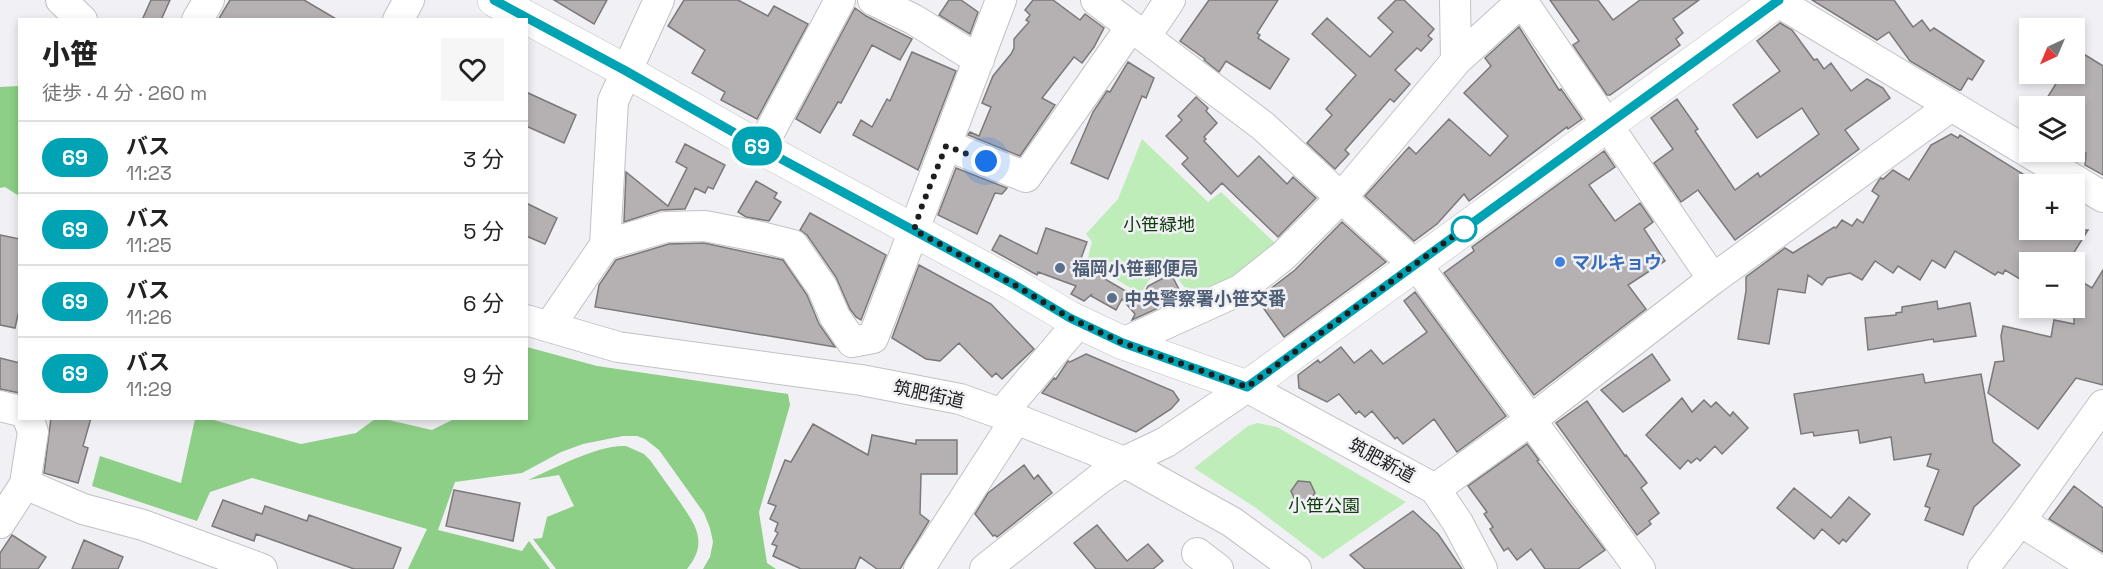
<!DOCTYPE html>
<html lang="ja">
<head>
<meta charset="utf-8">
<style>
	:root { --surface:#fff; --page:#f6f6f6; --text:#222; --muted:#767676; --line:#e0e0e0 }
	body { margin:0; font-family:"Space Grotesk","Noto Sans JP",sans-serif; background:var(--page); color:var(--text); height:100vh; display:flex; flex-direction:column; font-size:22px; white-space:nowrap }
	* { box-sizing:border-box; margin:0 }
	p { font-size:20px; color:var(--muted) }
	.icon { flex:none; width:33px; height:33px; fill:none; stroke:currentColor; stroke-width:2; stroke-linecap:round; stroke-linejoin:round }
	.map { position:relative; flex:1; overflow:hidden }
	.details { position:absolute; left:18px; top:18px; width:510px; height:402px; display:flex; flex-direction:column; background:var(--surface); border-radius:0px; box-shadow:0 3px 9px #0003 }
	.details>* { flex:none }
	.badge { padding:0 12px; border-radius:20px; font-size:21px; line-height:39px }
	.needle { width:39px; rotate:224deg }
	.fabs { position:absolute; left:2019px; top:18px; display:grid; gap:12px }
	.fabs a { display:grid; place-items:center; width:66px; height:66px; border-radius:0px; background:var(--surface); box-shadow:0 3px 9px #0003; font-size:30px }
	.you { position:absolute; width:30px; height:30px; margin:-15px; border:4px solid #fff; border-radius:50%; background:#1a73e8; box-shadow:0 0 0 9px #1a73e833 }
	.map>.badge { position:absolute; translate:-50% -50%; box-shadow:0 0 0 3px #fff }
	.round { display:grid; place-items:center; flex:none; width:63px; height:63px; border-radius:0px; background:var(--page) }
	.overview { display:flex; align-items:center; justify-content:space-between; height:102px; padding:0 24px }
	h1 { font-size:28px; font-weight:800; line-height:45px }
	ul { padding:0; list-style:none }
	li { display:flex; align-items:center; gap:18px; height:72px; padding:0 24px; border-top:2px solid var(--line) }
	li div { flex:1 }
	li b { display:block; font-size:22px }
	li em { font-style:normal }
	li .badge { min-width:66px; font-weight:700; text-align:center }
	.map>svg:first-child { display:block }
</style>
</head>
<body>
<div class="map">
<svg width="2103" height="569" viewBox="0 0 2103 569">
	<rect width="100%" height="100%" fill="#f1f0f4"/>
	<!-- green -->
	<path fill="#beedb9" d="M1142,139L1208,202L1221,192L1276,244L1228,282L1192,296L1171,271L1150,279L1140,294L1087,261L1092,242L1086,234L1118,199Z
		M1257,423L1277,427L1406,502L1323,559L1256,508L1194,468L1248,426Z"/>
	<!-- forest -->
	<path fill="#8dcf86" d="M19,86H20L19,196L5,187L0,188V87Z
		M527,347L597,366L788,394L790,405L759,512L767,563L776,569H703L710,557L713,542L710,528L704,513L659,450L645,439L637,436H623L583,444L561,452L522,473L455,482L438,530L522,551L529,541L550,569H408L427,529L252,478L210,492L197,521L92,486L100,456L181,483L195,419H210L301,444L356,433L375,419H384L432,430L454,419L526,418Z
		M626,446L644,454L650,460C659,473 668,485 677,498C694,523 710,541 687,569H556L533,539L542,538L547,517L574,506L559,475L528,480C553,469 599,444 626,446Z"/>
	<!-- building -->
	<path fill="#b5b1b3" stroke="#7b787a" stroke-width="1.5" d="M151,0H170L161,20H142Z
		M230,0H304L338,20H218Z
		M554,0H607L594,24Z
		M684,0H738L768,16L774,6L808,24L757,119L721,100L725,92L692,73L705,50L668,26Z
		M949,0H961L978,12L970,34L939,15Z
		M1033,0H1053L1080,20L1085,14L1104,28L1094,47L1082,63L1074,57L1042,98L1055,105L1020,156L968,135L970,132L979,136L991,107L982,103L993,76L1011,54L1014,48V39L1029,22L1026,20L1030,15L1025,10Z
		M1209,0H1278L1257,33L1260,35L1258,38L1289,59L1270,89L1226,61L1219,72L1204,60L1205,59L1180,41Z
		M1396,0H1404L1434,29L1428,36L1432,39L1421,51L1417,48L1395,70L1410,84L1394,102L1390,99L1345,150L1349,154L1335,169L1307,143L1332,115L1326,109L1356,75L1312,34L1327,18L1370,57L1393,32L1378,18Z
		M1550,0H1598L1613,20L1640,0H1699L1673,19L1683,33L1676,39L1680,45L1610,95H1607L1573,45L1579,41Z
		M1812,0H1894L1913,27L1922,20L1930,31L1934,28L1984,61L1972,80L1968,78L1961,90H1959L1910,61L1889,32L1877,40Z
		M855,8L866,16L912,39L900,60L872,45L841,103L838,102L820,133L796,119Z
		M1780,23L1792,30L1814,60L1817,59L1824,69L1831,63L1851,91L1867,79L1883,88L1890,98L1845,130L1859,149L1735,240L1698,190L1681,202L1654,163L1673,149L1651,118L1677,99L1698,129L1695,131L1735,190L1758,173L1760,177L1819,134L1802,108L1757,138L1733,105L1780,71L1757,41Z
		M1519,27L1559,90L1561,89L1582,119L1568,129L1567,127L1469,201L1464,194L1437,224L1414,241L1365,196L1409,147L1416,154L1449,119L1490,156L1508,136L1464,93L1491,66L1485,58Z
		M2074,48L2103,66V175L2085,165L2086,153L2074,146V106H2042L2062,74H2074Z
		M912,52L956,71L918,170L853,135L861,120L872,127L887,99L890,101Z
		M1128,62L1154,78L1146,98L1142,96L1108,179L1071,163L1093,112L1107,91L1110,92Z
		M526,92L576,115L564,143L526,126Z
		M1196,97L1208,108L1206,111L1217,123L1204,137L1206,139L1204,141L1238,177L1259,156L1287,184L1293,177L1316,198L1278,237L1222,183L1211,194L1182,164L1188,158L1166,136L1182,120L1178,116Z
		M1951,134L1958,138L1960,135L2039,184H2030V230H2088L2068,262H2030V285L2005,270L2003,274L1998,272L1995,275L1955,251L1945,268L1932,260L1920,280L1898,266L1893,273L1875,261L1862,280L1850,273L1827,278L1822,285L1808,275L1805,293L1778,289L1769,344L1738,339L1746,291V277L1785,248L1793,253L1834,227L1836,228L1842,220L1852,226L1857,219L1863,223L1879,196L1872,191L1879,180L1881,178L1883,179L1893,170L1909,180L1931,145Z
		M685,144L725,165L713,189L708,187L705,193L695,188L685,209L661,210L624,222L626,172L668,206L687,168L676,162Z
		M1604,151L1615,167L1589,185L1615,221L1640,203L1653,222L1644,229L1665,261L1628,285L1646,309L1534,395L1444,273L1474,251L1472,247Z
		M956,168L1007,188L1002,194L995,193L977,234L938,215Z
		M756,181L777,193L774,198L781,202L769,221L746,217L738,212Z
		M526,203L557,218L545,244L526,236Z
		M810,213L886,255L861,320L856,317L850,309L836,277L807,235L800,230Z
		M1342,222L1386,262L1284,337L1257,299L1295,270Z
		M1046,228L1087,242L1079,264L1141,300L1148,286L1171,274L1183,297L1132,320L1135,314L1122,299L1116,310L1091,296L1092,294L1084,301L1071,294L1076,286L1038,272L1037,275L992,250L1000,235L1037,254Z
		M0,235L20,239V306L15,328L0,325Z
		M704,243L783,260L807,295L819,324L835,347L595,307L599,285L616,260L669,244Z
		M919,265L991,304L1034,349L1002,379L996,373L992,377L959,343L940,361L926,359L892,338Z
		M2103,270V385L2076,378L2038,429L1988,393L1995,362L2004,361L2001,336L2003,326L2051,337L2054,320L2074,324V277L2092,288Z
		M1415,292L1506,416L1457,452L1434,419L1403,444L1397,437L1395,439L1372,411L1365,417L1359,411L1356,414L1339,394L1327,402L1299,388L1298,375L1318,360L1320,363L1341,347L1354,363L1371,350L1383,364L1427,332L1404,301Z
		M1937,301L1938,309L1970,303L1976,336L1934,342L1933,339L1868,350L1865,318L1896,315V313L1902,312V307Z
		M1086,354L1173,391L1179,400L1171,409L1136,432L1042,393L1054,378L1056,379L1068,361L1070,362Z
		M1652,354L1670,380L1623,412L1601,390Z
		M0,358L20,363V393L0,389Z
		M1923,374L1925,383L1981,374L1993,442L2020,465L1974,507L1963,535L1925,520L1930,508L1925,506L1939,470L1927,466L1931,454L1894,460L1891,437L1860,443L1858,430L1814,436L1813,432L1801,434L1794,394Z
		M1682,398L1692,412L1704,400L1711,407L1716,402L1730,416L1733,412L1748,428L1722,454L1715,446L1700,461L1697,458L1691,463L1688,460L1680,469L1646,435Z
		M1587,401L1625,456L1626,455L1647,483L1641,488L1659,513L1649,521L1651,524L1637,535L1556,423Z
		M51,418H91L83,446L88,448L78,483L44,473Z
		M813,424L868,455L872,435L916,444V440H957V474H921L920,514L929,521L900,569H877L860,557L855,569H801L773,556L777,546L772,544L778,533L775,531L778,523L770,519L776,506L768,503L785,460L791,462Z
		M1527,444L1539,460L1537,461L1605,550L1578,569H1545L1531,549L1517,560L1508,548L1504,551L1490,529L1493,527L1484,514L1487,512L1468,486Z
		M1024,465L1034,479L1038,475L1052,493L997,537L995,535L993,536L975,514L988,493Z
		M1298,481L1310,482L1315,493L1308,503L1296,502L1291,491Z
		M2074,486L2103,508V552L2049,519Z
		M1794,488L1831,518L1849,497L1870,514L1846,542L1843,539L1839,544L1822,529L1814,539L1777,508Z
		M454,490L520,503L513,541L446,526Z
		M223,500L262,514L265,506L307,521L309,515L401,548L393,569H354L256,534L254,541L212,526Z
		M1413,511L1438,534L1462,569H1365L1350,555Z
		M1097,525L1127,561L1148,544L1163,561L1153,569H1096L1074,543Z
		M12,535L46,557L38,569H0V553Z
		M84,540L123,557L118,569H72Z"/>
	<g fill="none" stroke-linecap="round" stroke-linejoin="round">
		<defs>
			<path id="minor" d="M61,0L82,20
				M873,0L913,19L979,60
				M1096,0L1263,126L1405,256L1416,264L1640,569
				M1455,0L1456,61
				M1775,0L2103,197
				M1522,1L1713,279
				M197,20L209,0
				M398,20L409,0
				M1145,37L1170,0
				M946,145L1026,177L1131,27
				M761,148L840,0
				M605,245L666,227L705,226L761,237L793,245L822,287L835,317L852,342L873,338L1001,0
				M526,320L618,347L861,380L960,399L1016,419L1124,462L1232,522L1296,569
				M549,327L605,245L613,101L659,0
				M1123,343L1240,290L1283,256L1342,197L1456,61L1523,0
				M0,406L20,411
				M1001,414L1079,322
				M25,484L83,509L143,525L262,569
				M1435,489L1531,420L1713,279L1951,106
				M0,523L25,484L33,432L28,418
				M1197,553L1218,569
				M919,569L1016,419
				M985,569L1099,479L1124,462L1166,442L1247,387L1435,489L1458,523L1482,569
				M1983,569L2020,521
				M2097,569L2020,521L2103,405"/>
			<path id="major" d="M494,0L626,71L761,148L1013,284L1070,318L1123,343L1247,387L1779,0"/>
		</defs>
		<!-- minor casing -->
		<use href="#minor" stroke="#c2c2c6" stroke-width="32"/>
		<!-- major casing -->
		<use href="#major" stroke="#c2c2c6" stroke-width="34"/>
		<!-- minor -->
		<use href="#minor" stroke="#fff" stroke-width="30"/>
		<!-- major -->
		<use href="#major" stroke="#fff" stroke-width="33"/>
	</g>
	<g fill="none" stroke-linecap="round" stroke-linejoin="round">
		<defs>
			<path id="line" d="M494,0L626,71L761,148L1013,284L1070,318L1123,343L1247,387L1779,0"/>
		</defs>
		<!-- line casing -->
		<use href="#line" stroke="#fff" stroke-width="14"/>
		<!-- line -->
		<use href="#line" stroke="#00a3b4" stroke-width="9"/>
		<!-- walk -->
		<path stroke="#1e1e1f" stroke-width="6" stroke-dasharray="0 10.8" d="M986,161L946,146L922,206L914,230L1013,284L1070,318L1123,343L1247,387L1473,222L1464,229"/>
	</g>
	<!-- markers -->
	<circle fill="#fff" stroke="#00a3b4" stroke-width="3" cx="1464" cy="229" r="12"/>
	<circle fill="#3f7fe0" stroke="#f1f0f4" stroke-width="2" cx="1560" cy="262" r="6"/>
	<g fill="#5c6f8a" stroke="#f1f0f4" stroke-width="2">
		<circle cx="1060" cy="268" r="6"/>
		<circle cx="1112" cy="298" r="6"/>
	</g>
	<g text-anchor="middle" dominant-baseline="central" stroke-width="5" stroke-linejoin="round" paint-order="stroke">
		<!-- park labels -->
		<g font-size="18" fill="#0f3c0c" stroke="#f1f0f4">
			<text x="1159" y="224">小笹緑地</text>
			<text x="1324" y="505">小笹公園</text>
		</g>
		<!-- shop labels -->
		<g font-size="18" font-weight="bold" fill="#366cbe" stroke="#f1f0f4" text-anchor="start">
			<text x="1572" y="262">マルキョウ</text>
		</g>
		<!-- service labels -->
		<g font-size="18" font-weight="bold" fill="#4e5e75" stroke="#f1f0f4" text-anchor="start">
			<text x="1072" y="268">福岡小笹郵便局</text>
			<text x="1124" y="298">中央警察署小笹交番</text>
		</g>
		<!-- street labels -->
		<g font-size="18" fill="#1e1e1f" stroke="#f1f0f4">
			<text transform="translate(929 394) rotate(12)">筑肥街道</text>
			<text transform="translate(1382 460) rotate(28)">筑肥新道</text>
		</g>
	</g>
</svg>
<div class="fabs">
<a><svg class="needle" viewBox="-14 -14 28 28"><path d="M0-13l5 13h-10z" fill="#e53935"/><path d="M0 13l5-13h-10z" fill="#767676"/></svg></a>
<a><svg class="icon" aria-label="layers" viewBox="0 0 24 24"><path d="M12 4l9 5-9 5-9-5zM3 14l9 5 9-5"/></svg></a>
<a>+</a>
<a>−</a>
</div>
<div class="you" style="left:986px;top:161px"></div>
<b class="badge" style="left:757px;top:146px;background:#00a3b4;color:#fff">69</b>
<section class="details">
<div class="overview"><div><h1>小笹</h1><p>徒歩 · 4 分 · 260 m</p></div><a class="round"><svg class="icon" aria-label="heart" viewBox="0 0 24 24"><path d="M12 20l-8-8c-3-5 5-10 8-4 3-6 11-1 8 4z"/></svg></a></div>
<ul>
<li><span class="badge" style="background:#00a3b4;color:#fff">69</span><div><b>バス</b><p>11:23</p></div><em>3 分</em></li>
<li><span class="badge" style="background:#00a3b4;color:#fff">69</span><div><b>バス</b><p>11:25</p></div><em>5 分</em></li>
<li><span class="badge" style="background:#00a3b4;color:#fff">69</span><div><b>バス</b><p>11:26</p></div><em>6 分</em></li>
<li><span class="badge" style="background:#00a3b4;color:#fff">69</span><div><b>バス</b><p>11:29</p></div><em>9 分</em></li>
</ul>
</section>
</div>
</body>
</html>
